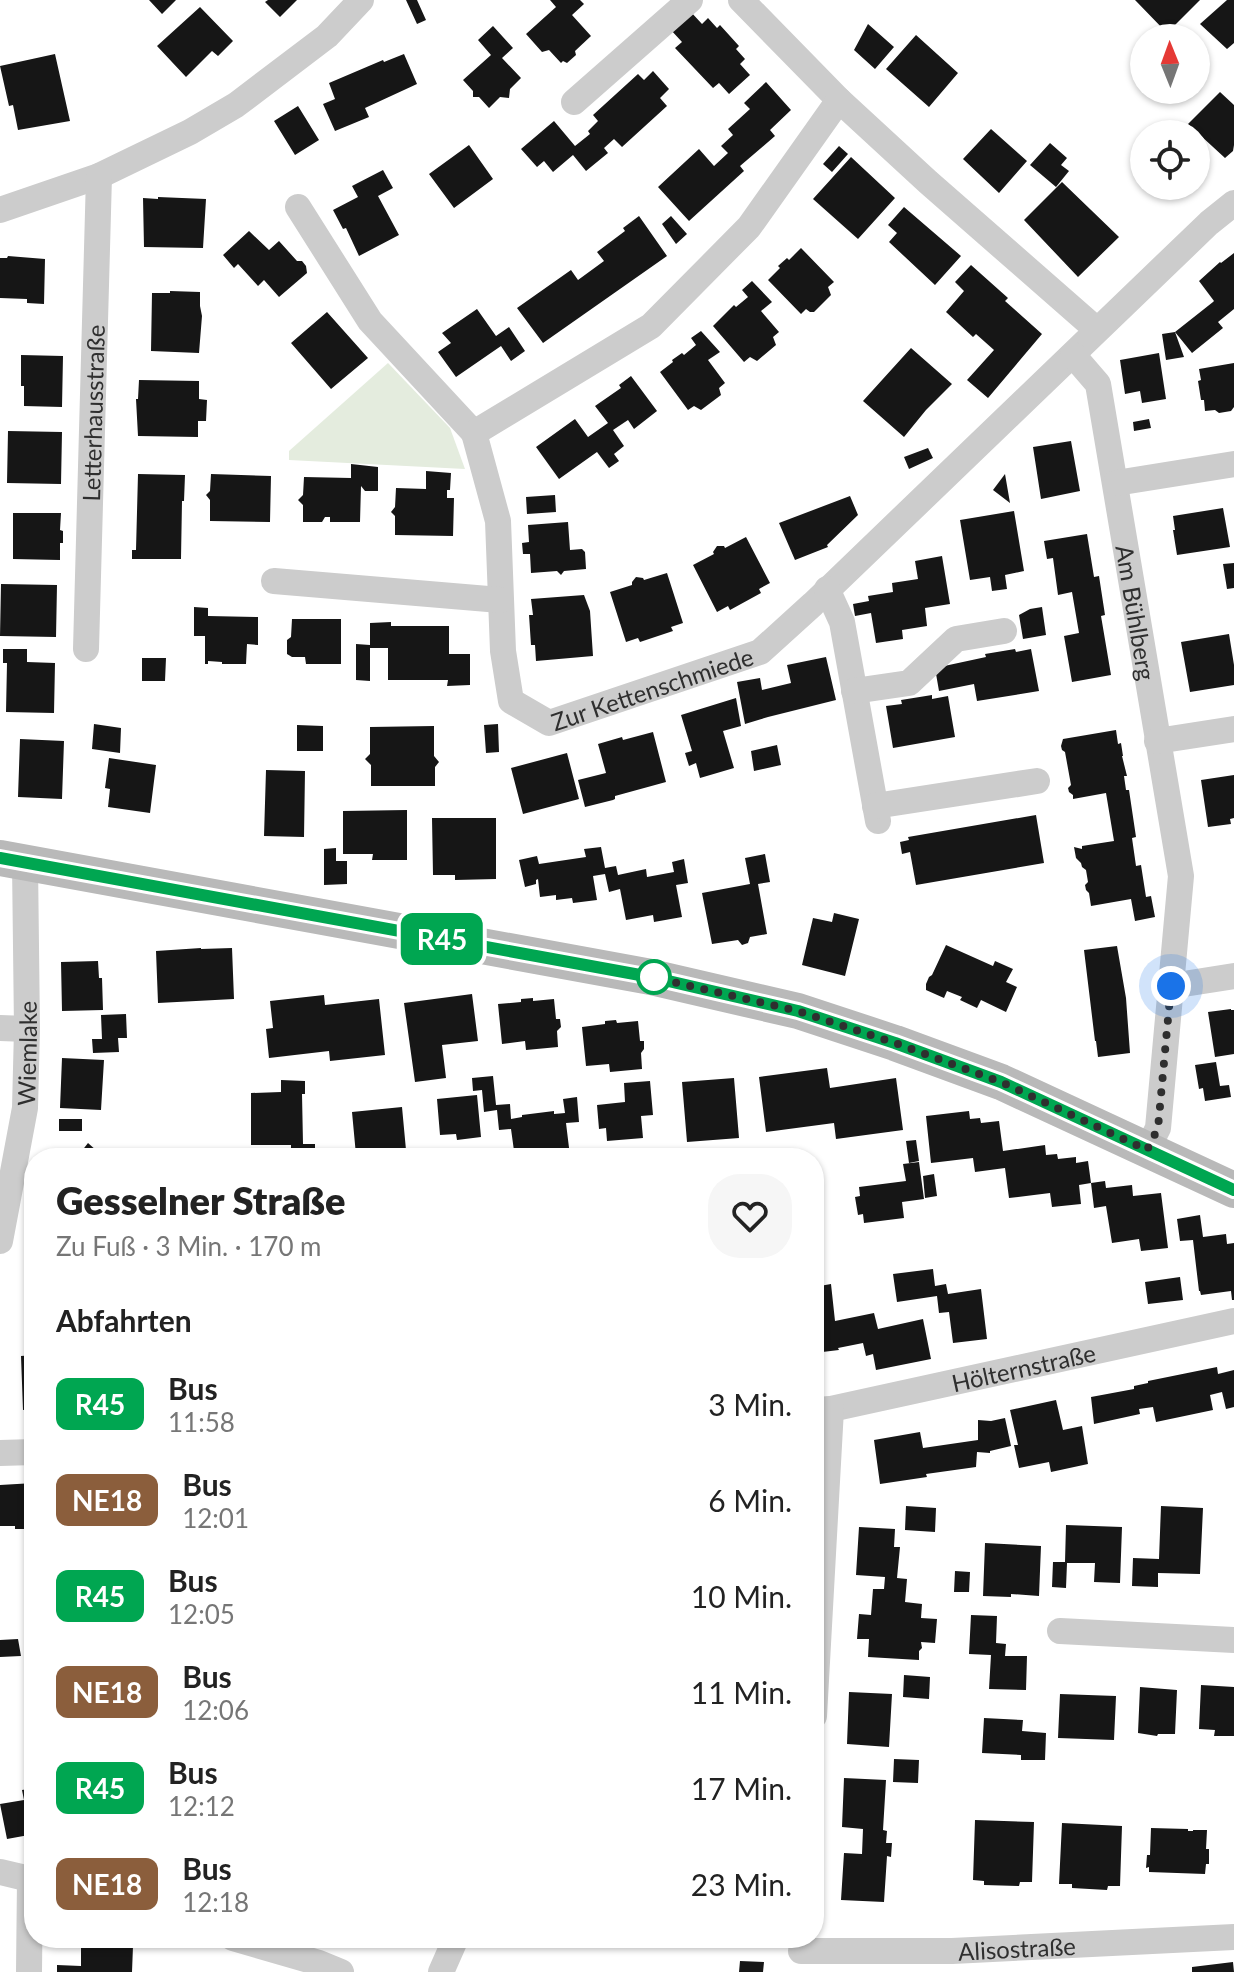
<!DOCTYPE html>
<html lang="de">
<head>
<meta charset="utf-8">
<style>
	:root { --surface:#fff; --page:#f6f6f6; --text:#222; --muted:#767676 }
	body { margin:0; font-family:Lato,sans-serif; background:var(--page); color:var(--text); height:100vh; display:flex; flex-direction:column; font-size:30px; white-space:nowrap }
	* { box-sizing:border-box; margin:0 }
	p { font-size:26px; color:var(--muted) }
	.icon { flex:none; width:44px; height:44px; fill:none; stroke:currentColor; stroke-width:2; stroke-linecap:round; stroke-linejoin:round }
	.map { position:relative; flex:1; overflow:hidden }
	.side { position:absolute; left:24px; top:1148px; width:800px; height:800px; display:flex; flex-direction:column; background:var(--surface); border-radius:32px; box-shadow:0 2px 6px #0004 }
	.side>* { flex:none }
	.badge { padding:0 16px; border-radius:12px; font-size:28px; line-height:52px }
	.needle { width:52px; rotate:359deg }
	.buttons { position:absolute; left:1130px; top:24px; display:grid; gap:16px }
	.buttons a { display:grid; place-items:center; width:80px; height:80px; border-radius:50%; background:var(--surface); box-shadow:0 2px 6px #0004; font-size:40px }
	.you { position:absolute; width:40px; height:40px; margin:-20px; border:6px solid #fff; border-radius:50%; background:#1a73e8; box-shadow:0 0 0 12px #1a73e833 }
	.map>.badge { position:absolute; translate:-50% -50%; box-shadow:0 0 0 4px #fff }
	h2 { padding:0 32px; font-size:30px; line-height:72px }
	.round { display:grid; place-items:center; flex:none; width:84px; height:84px; border-radius:32px; background:var(--page) }
	.head { display:flex; align-items:center; justify-content:space-between; height:136px; padding:0 32px }
	h1 { font-size:38px; font-weight:800; line-height:60px }
	ul { padding:0; list-style:none }
	li { display:flex; align-items:center; gap:24px; height:96px; padding:0 32px }
	li div { flex:1 }
	li b { display:block; font-size:30px }
	li em { font-style:normal }
	li .badge { min-width:88px; font-weight:700; text-align:center }
	.map>svg:first-child { display:block }
</style>
</head>
<body>
<div class="map">
<svg width="1234" height="1972" viewBox="0 0 1234 1972">
	<rect width="100%" height="100%" fill="#fff"/>
	<!-- green -->
	<path fill="#e4ecde" d="M388,363L450,428L465,469L289,460V451Z"/>
	<!-- building -->
	<path fill="#161616" d="M149,0H176L162,14Z
		M268,0H297L280,17L265,2Z
		M406,0H417L426,20L417,24Z
		M550,0H580L584,4L572,15L591,36L575,51L576,55L567,63L563,61L561,63L549,50L542,52L526,34L556,7Z
		M1135,0H1200L1167,33Z
		M1227,0H1234V43L1227,49L1200,24Z
		M200,7L233,41L218,56L212,51L186,77L157,46Z
		M690,11L702,24L708,18L717,28L720,25L739,46L736,49L745,59L740,64L750,75L729,94L719,83L713,88L675,48L682,42L670,29Z
		M868,24L894,47L875,69L854,50Z
		M493,26L513,48L502,58L521,78L510,89L509,98L500,97L489,108L479,97H473V91L463,80L491,55L478,40Z
		M916,35L958,73L929,107L886,69Z
		M55,54L70,121L18,130L13,105L9,106L0,66Z
		M404,54L417,84L365,108L369,117L335,131L323,104L335,99L329,83L383,60L384,62Z
		M653,71L669,89L660,98L667,106L622,147L614,139L604,148L608,153L586,171L573,155L553,172L544,161L537,167L521,149L554,121L575,146L590,134L588,131L598,121L593,115L638,74L644,80Z
		M766,82L791,110L770,130L775,136L740,166L744,171L689,221L658,187L699,149L714,166L728,153L721,146L733,135L728,129L750,109L744,103Z
		M1220,92L1234,105V145L1233,151L1225,158L1188,124Z
		M298,106L319,140L295,155L274,121Z
		M991,129L1027,161L999,193L963,159Z
		M1050,143L1067,158L1061,165L1069,171L1056,187L1030,165Z
		M469,145L493,179L454,208L429,174Z
		M839,146L848,154L832,172L823,164Z
		M851,157L895,198L858,239L813,199Z
		M383,170L393,188L378,196L399,235L359,256L346,228L343,229L333,210L358,197L352,186Z
		M1062,182L1119,237L1078,277L1024,220Z
		M158,197L206,199L203,248L144,247L143,198L158,199Z
		M904,207L961,256L935,285L889,242L897,233L888,225Z
		M639,216L667,256L543,343L517,308L571,270L578,280L604,261L597,252L625,231L623,228Z
		M671,216L687,234L676,244L662,224Z
		M249,231L269,250L279,241L297,261H302L306,266L307,273L279,297L264,280L258,286L238,264L234,268L223,255Z
		M801,248L834,282L828,287L831,295L814,312H810L806,309L801,314L768,280L780,268L778,266L787,258L789,260Z
		M1234,253V309L1218,322L1223,328L1192,353L1175,332L1184,357L1166,360L1162,334L1175,332L1213,302L1214,301L1199,281L1220,262L1221,263Z
		M8,256L45,259L44,304L27,303V299L0,298V258H7Z
		M971,265L1008,298L1005,301L1042,334L988,398L967,380L994,350L976,334L973,337L946,312L964,291L955,282Z
		M752,281L772,302L761,311L779,332L773,337L776,345L757,361L750,357L744,362L713,326L734,305L736,307L748,297L742,290Z
		M170,291L200,292V306L202,316L199,353L151,351L152,293H170Z
		M477,309L496,336L509,327L525,351L511,361L501,346L456,377L438,352L451,343L442,333Z
		M327,312L368,358L331,389L291,343Z
		M701,331L720,352L708,360L725,383L719,388L721,395L701,410L694,406L688,410L660,372L673,362L672,360L682,353L684,355L696,345L691,338Z
		M911,348L952,384L926,410L904,437L863,401Z
		M1159,353L1166,399L1142,403L1140,391L1125,394L1120,360Z
		M21,355L63,356L62,407L24,406V386H21Z
		M1234,363V407L1231,411L1219,413L1215,410L1205,411L1204,400H1201L1198,381L1201,380L1199,369Z
		M631,376L657,411L634,429L628,420L613,430L624,446L614,454L619,461L609,468L597,452L559,479L536,447L575,419L588,437L608,423L595,406L621,388L619,385Z
		M139,380L199,381V399L207,400L206,421H198V437L138,436L136,399H138Z
		M1149,419L1151,428L1134,431L1133,422Z
		M8,431L62,432L61,484L7,483Z
		M1071,441L1080,491L1041,499L1033,447Z
		M928,448L933,458L909,469L904,457Z
		M351,464L378,467V491H365L361,486L360,522H330V517H325L322,522H303V505L298,500L303,495L304,477L351,478Z
		M426,471L451,473L450,490H447V498H454L453,536L395,535V516L391,512L395,507L396,488L426,489Z
		M138,474L185,475L184,501H182L181,559H132V550H136Z
		M211,474L271,476L270,522L210,521V500L206,495L210,491Z
		M1005,474L1010,503L993,490Z
		M555,495L556,512L527,514L526,497Z
		M850,496L858,515L827,545L828,547L795,560L779,523Z
		M1223,508L1230,547L1177,555L1173,530H1175L1173,516Z
		M1014,511L1024,571L1005,575L1007,589L992,591L990,577L970,580L960,520Z
		M13,513H61L60,530L63,531V543H60V560L13,559Z
		M568,522L570,550L582,549L585,552L586,569L564,571L561,575L557,571L531,573L530,554H523L522,543L529,542L528,525Z
		M1087,534L1094,577L1099,576L1105,615L1101,616L1111,675L1072,682L1064,636L1079,633L1072,592L1058,595L1053,558L1047,559L1044,541Z
		M746,537L770,583L759,589L761,593L730,610L728,606L717,612L693,565L714,554L713,552L717,546H724L725,548Z
		M942,556L950,604L925,608L927,626L902,630L903,639L876,643L871,613L855,616L853,604L869,601L868,596L893,592L892,583L918,579L915,561Z
		M1234,563V588L1227,589L1223,564Z
		M667,573L683,623L671,627L673,631L640,642L638,638L626,642L610,592L632,585V582L636,577L643,578L644,580Z
		M1,584L57,585L56,637L0,636Z
		M584,595L590,611L593,656L536,661L535,645H531L529,615H533L531,599Z
		M194,607L208,608V616L258,617V645L247,644L246,664H222V662L208,661V664H205V636H194Z
		M1042,607L1046,635L1023,639L1019,615L1030,609Z
		M292,619H341V664H306L305,657H292L287,654V640L291,637Z
		M391,622V626H449V654H470V685L447,686L448,680H388V648H370V681L356,680V644L370,645V623Z
		M1229,634L1234,665V685L1190,692L1181,642Z
		M3,649H27V662L55,663L54,713L6,712L7,663H3Z
		M1015,649L1016,652L1031,649L1039,691L977,701L974,684L939,691L935,668L986,657L985,654Z
		M826,657L836,700L768,717L745,724L737,682L760,678L762,690L791,683L787,665Z
		M142,658H166L165,681H142Z
		M932,695V699L948,696L955,737L893,748L886,706L902,704L901,700Z
		M736,698L741,726L723,731L734,768L700,778L696,763L689,766L685,753L692,751L681,715Z
		M94,724L121,728L120,753L92,749Z
		M498,724L499,752L486,753L484,725Z
		M297,725L323,726V751H297Z
		M434,726V756L439,762L435,767V786H371V765L365,759L370,754V727Z
		M1116,730L1118,744L1121,743L1123,756H1122L1127,776H1124L1126,790H1129L1136,837L1132,838L1136,866L1141,865L1146,897L1151,896L1155,917L1135,921L1131,899L1091,906L1089,893L1086,890L1085,885L1088,882L1086,870L1082,867L1081,863L1076,858L1074,847L1082,849V846L1114,841L1106,793L1073,799V795L1069,792L1068,788L1071,785L1065,752L1062,750L1061,746L1063,739Z
		M653,732L666,782L615,796V799L613,800L585,807L578,780L606,773L598,744L622,737L623,740Z
		M20,739L64,741L62,799L18,797Z
		M777,745L781,765L754,771L751,751Z
		M567,753L579,799L523,814L511,768Z
		M109,758L156,765L150,813L108,807L110,789L105,788Z
		M266,770L305,771L304,837L264,836Z
		M1234,775V818L1230,819L1231,824L1208,827L1201,780Z
		M407,810V860H372L373,854H343V811Z
		M1036,815L1044,863L916,885L910,852L902,854L900,842L909,840L908,837Z
		M432,818H496V879L455,880V875H433Z
		M601,847L605,868L616,866L618,875L646,869L647,877L674,872L672,862L684,859L688,883L676,885L682,917L654,922L653,915L626,920L620,889L609,892L605,874L593,876L597,900L573,903L572,898L556,900V895L540,897L538,879L536,880V884L525,887L519,860L537,856L539,864L586,857L584,849Z
		M336,848V861H347V884L324,885V849Z
		M765,854L770,882L758,884L767,934L750,937L748,943L742,945L738,940L712,944L702,893L750,884L745,858Z
		M834,913L859,919L845,976L802,965L813,918L832,922Z
		M946,945L993,966L995,961L1013,969L1006,982L1017,987L1006,1012L981,1000L977,1008L960,1000L962,997L947,991L944,998L926,990V984L929,977L932,975Z
		M1117,946L1126,998L1130,1053L1098,1057L1096,1041H1095L1084,950Z
		M201,948V949L232,948L234,999L158,1003L156,951Z
		M98,961L99,978H102L103,1010L62,1011L61,962Z
		M472,994L478,1041L442,1045L446,1078L415,1082L404,1003Z
		M324,995L325,1005L379,999L385,1055L330,1061L329,1051L269,1058L266,1029L273,1028L270,1001Z
		M533,998V1001L554,999L556,1019H560L561,1027L557,1031L558,1047L526,1050L525,1041L502,1044L498,1004L521,1002V999Z
		M1231,1009V1010H1234V1054L1215,1057L1208,1012Z
		M126,1014L127,1038H118L119,1052L93,1053L92,1039H102L101,1015Z
		M616,1020L617,1023L638,1021L640,1041H644V1049L641,1053L642,1069L610,1072L609,1064L586,1066L582,1027L605,1024V1021Z
		M62,1058L104,1060L101,1110L60,1108Z
		M1216,1062L1220,1086L1229,1085L1231,1097L1205,1101L1203,1088L1199,1089L1195,1065Z
		M827,1068L830,1088L896,1078L903,1130L836,1139L834,1123L766,1132L759,1077Z
		M493,1076L496,1105L510,1104L511,1119L522,1117V1115L554,1111V1114L565,1113L563,1099L577,1097L579,1122L566,1123L570,1156L515,1158L511,1129L499,1130L497,1110L484,1112L482,1090L473,1091L472,1078Z
		M734,1078L739,1138L687,1142L682,1082Z
		M281,1080L305,1081V1094H302L303,1144H315V1158H291V1145H251V1093L281,1092Z
		M650,1081L653,1115L641,1116L643,1138L607,1141L606,1128L599,1129L597,1105L625,1102L624,1083Z
		M477,1095L481,1137L457,1140L456,1134L440,1135L437,1099Z
		M402,1107L406,1150L356,1155L352,1112Z
		M969,1111L970,1119L980,1118L981,1123L999,1121L1003,1151L1045,1145L1046,1155L1057,1154L1058,1159L1076,1157V1163L1088,1161L1091,1183L1079,1185L1081,1204L1052,1207L1050,1193L1009,1198L1005,1168L975,1172L973,1158L931,1163L926,1116Z
		M59,1119H82V1131H59Z
		M916,1140L919,1161L909,1163L906,1141Z
		M88,1143L97,1151H110V1158H68L67,1152H81Z
		M919,1162L924,1199L902,1202L904,1218L864,1223L863,1214L858,1215L855,1197L860,1196L859,1187L906,1181L903,1164Z
		M934,1174L937,1196L925,1198L923,1176Z
		M1105,1181L1106,1188L1132,1185L1133,1196L1161,1193L1168,1248L1141,1251L1139,1239L1112,1243L1106,1206L1094,1208L1091,1183Z
		M1200,1215L1203,1237L1226,1234L1227,1244L1234,1243V1300H1232L1231,1291L1201,1295L1200,1291H1199L1193,1240L1180,1241L1177,1219Z
		M933,1269L935,1286L946,1284L948,1294L981,1289L987,1339L953,1343L949,1312L939,1313L937,1296L897,1302L893,1274Z
		M1180,1277L1183,1300L1148,1304L1145,1282Z
		M831,1284L835,1321L874,1313L878,1329L923,1319L931,1359L876,1370L873,1354L866,1356L863,1343L838,1348L839,1350L814,1353V1287Z
		M34,1355V1409L23,1410L21,1356Z
		M1217,1367L1218,1374L1234,1370V1407L1226,1409L1222,1392L1210,1395L1213,1410L1156,1422L1153,1407L1139,1409L1140,1414L1094,1424L1091,1397L1134,1389V1386L1148,1383V1381Z
		M1056,1400L1063,1430L1082,1426L1088,1464L1051,1472L1049,1462L1019,1468L1014,1445H1018L1010,1410Z
		M1005,1418L1011,1446L990,1451V1453L977,1452L976,1467L926,1474L927,1477L880,1484L874,1440L920,1432L923,1448L978,1440V1420L991,1421Z
		M34,1483V1529H15V1526H0V1485Z
		M906,1506L936,1508L935,1532L905,1530Z
		M1161,1506L1203,1508L1200,1574L1158,1573V1587L1132,1586L1133,1558L1159,1559Z
		M1066,1525L1122,1527L1120,1583L1094,1582L1095,1563H1067L1066,1588L1052,1587L1053,1562H1065Z
		M859,1527L895,1529L894,1547H900L897,1578L907,1579L905,1602L922,1604L921,1618L937,1619L935,1643L921,1642L922,1648L919,1651V1660L868,1657L869,1639H857L859,1614L871,1615L873,1589H884L885,1577L856,1575Z
		M985,1543L1041,1546L1039,1596L1011,1594V1597L983,1596Z
		M955,1571L970,1572L969,1592H954Z
		M971,1615L997,1616L996,1643L1006,1644L1005,1656H1027L1026,1690L989,1689L991,1655L969,1654Z
		M18,1639L21,1656L0,1657V1640Z
		M904,1675L930,1677L929,1699L903,1697Z
		M1201,1685L1234,1687V1736H1214L1215,1730L1199,1729Z
		M1140,1687L1177,1690L1175,1734H1158L1157,1736L1138,1733Z
		M849,1692L892,1694L889,1747L847,1744Z
		M1060,1694L1116,1696L1114,1740L1058,1738Z
		M984,1718L1023,1720L1022,1731L1046,1733L1045,1760H1021V1755L982,1753Z
		M894,1759L919,1760L918,1783L893,1782Z
		M844,1778L886,1780L883,1830L887,1831L886,1843H892L891,1857L887,1856L884,1902L841,1900L844,1853L862,1854L863,1829L842,1827Z
		M34,1788V1842H30L29,1835L7,1839L0,1804L24,1800L22,1790Z
		M975,1820L1034,1822L1032,1882H1020L1019,1886L984,1885V1881L973,1880Z
		M1062,1823L1122,1826L1120,1886H1108L1107,1890L1072,1888V1884H1059Z
		M1151,1828L1188,1829V1831H1193V1830H1207L1206,1849H1209V1864H1206L1205,1874L1149,1872V1867L1146,1868L1147,1855H1150Z
		M81,1945L133,1946L132,1972H57V1965L81,1966Z
		M740,1961L764,1962L763,1972H739Z
		M1233,1962L1234,1972H1192V1967Z"/>
	<g fill="none" stroke-linecap="round" stroke-linejoin="round">
		<!-- street -->
		<g stroke="#ccc" stroke-width="26">
			<path d="M741,0L839,100"/>
			<path d="M574,102L690,0"/>
			<path d="M298,207L370,321L474,433"/>
			<path d="M0,210L99,176L190,132L236,105L327,36L361,0"/>
			<path id="s1" d="M1097,330L928,182L839,100L749,227L651,326L474,433L498,521L503,651L511,701L549,723L760,652L813,604L1209,223L1234,203"/>
			<path id="s2" d="M1073,355L1098,384L1181,876L1158,1128L1147,1150"/>
			<path d="M1116,483L1234,464"/>
			<path d="M274,581L500,600"/>
			<path d="M827,589L842,622L878,821"/>
			<path id="s3" d="M86,649L99,176"/>
			<path d="M854,691L909,683L956,639L1004,631"/>
			<path d="M1157,741L1234,729"/>
			<path d="M875,806L1037,781"/>
			<path d="M1171,986L1234,976"/>
			<path d="M0,1028L27,1029"/>
			<path id="s4" d="M0,1241L25,1108L27,1029L25,863"/>
			<path id="s5" d="M814,1410L831,1409L1234,1321"/>
			<path d="M0,1453L34,1452"/>
			<path d="M1060,1631L1234,1640"/>
			<path d="M814,1716L831,1409"/>
			<path d="M0,1872L34,1880"/>
			<path d="M233,1938L319,1963L341,1972"/>
			<path id="s6" d="M801,1951H952L1234,1937"/>
			<path d="M29,1972L30,1879"/>
			<path d="M441,1972L456,1938"/>
		</g>
		<!-- secondary -->
		<path stroke="#b9b9b9" stroke-width="36" d="M0,858L651,977L798,1011L895,1043L1001,1082L1234,1190"/>
	</g>
	<g fill="none" stroke-linecap="round" stroke-linejoin="round">
		<defs>
			<path id="line" d="M0,858L651,977L798,1011L895,1043L1001,1082L1234,1190"/>
		</defs>
		<!-- line casing -->
		<use href="#line" stroke="#fff" stroke-width="18"/>
		<!-- line -->
		<use href="#line" stroke="#00a651" stroke-width="12"/>
		<!-- walk -->
		<path stroke="#2f2f2f" stroke-width="8" stroke-dasharray="0 14.4" d="M654,977H651L798,1011L895,1043L1001,1082L1147,1150L1158,1128L1171,986"/>
	</g>
	<!-- markers -->
	<circle fill="#fff" stroke="#00a651" stroke-width="4" cx="654" cy="977" r="16"/>
	<g text-anchor="middle" dominant-baseline="central" stroke-width="8" stroke-linejoin="round" paint-order="stroke">
		<!-- street labels -->
		<g font-size="24" fill="#2f2f2f" stroke="#fff">
			<text stroke="none"><textPath href="#s3" startOffset="236">Letterhausstraße</textPath></text>
			<text stroke="none"><textPath href="#s2" startOffset="270">Am Bühlberg</textPath></text>
			<text stroke="none"><textPath href="#s1" startOffset="1272">Zur Kettenschmiede</textPath></text>
			<text stroke="none"><textPath href="#s4" startOffset="190">Wiemlake</textPath></text>
			<text stroke="none"><textPath href="#s5" startOffset="214">Hölternstraße</textPath></text>
			<text stroke="none"><textPath href="#s6" startOffset="216">Alisostraße</textPath></text>
		</g>
	</g>
</svg>
<div class="buttons">
<a><svg class="needle" viewBox="-14 -14 28 28"><path d="M0-13l5 13h-10z" fill="#e53935"/><path d="M0 13l5-13h-10z" fill="#767676"/></svg></a>
<a><svg class="icon" aria-label="locate" viewBox="0 0 24 24"><circle cx="12" cy="12" r="6"/><path d="M12 2v4M12 18v4M2 12h4M18 12h4"/></svg></a>
</div>
<div class="you" style="left:1171px;top:986px"></div>
<b class="badge" style="left:442px;top:939px;background:#00a651;color:#fff">R45</b>
<section class="side">
<div class="head"><div><h1>Gesselner Straße</h1><p>Zu Fuß · 3 Min. · 170 m</p></div><a class="round"><svg class="icon" aria-label="heart" viewBox="0 0 24 24"><path d="M12 20l-8-8c-3-5 5-10 8-4 3-6 11-1 8 4z"/></svg></a></div>
<h2>Abfahrten</h2>
<ul>
<li><span class="badge" style="background:#00a651;color:#fff">R45</span><div><b>Bus</b><p>11:58</p></div><em>3 Min.</em></li>
<li><span class="badge" style="background:#8b5e3c;color:#fff">NE18</span><div><b>Bus</b><p>12:01</p></div><em>6 Min.</em></li>
<li><span class="badge" style="background:#00a651;color:#fff">R45</span><div><b>Bus</b><p>12:05</p></div><em>10 Min.</em></li>
<li><span class="badge" style="background:#8b5e3c;color:#fff">NE18</span><div><b>Bus</b><p>12:06</p></div><em>11 Min.</em></li>
<li><span class="badge" style="background:#00a651;color:#fff">R45</span><div><b>Bus</b><p>12:12</p></div><em>17 Min.</em></li>
<li><span class="badge" style="background:#8b5e3c;color:#fff">NE18</span><div><b>Bus</b><p>12:18</p></div><em>23 Min.</em></li>
</ul>
</section>
</div>
</body>
</html>
